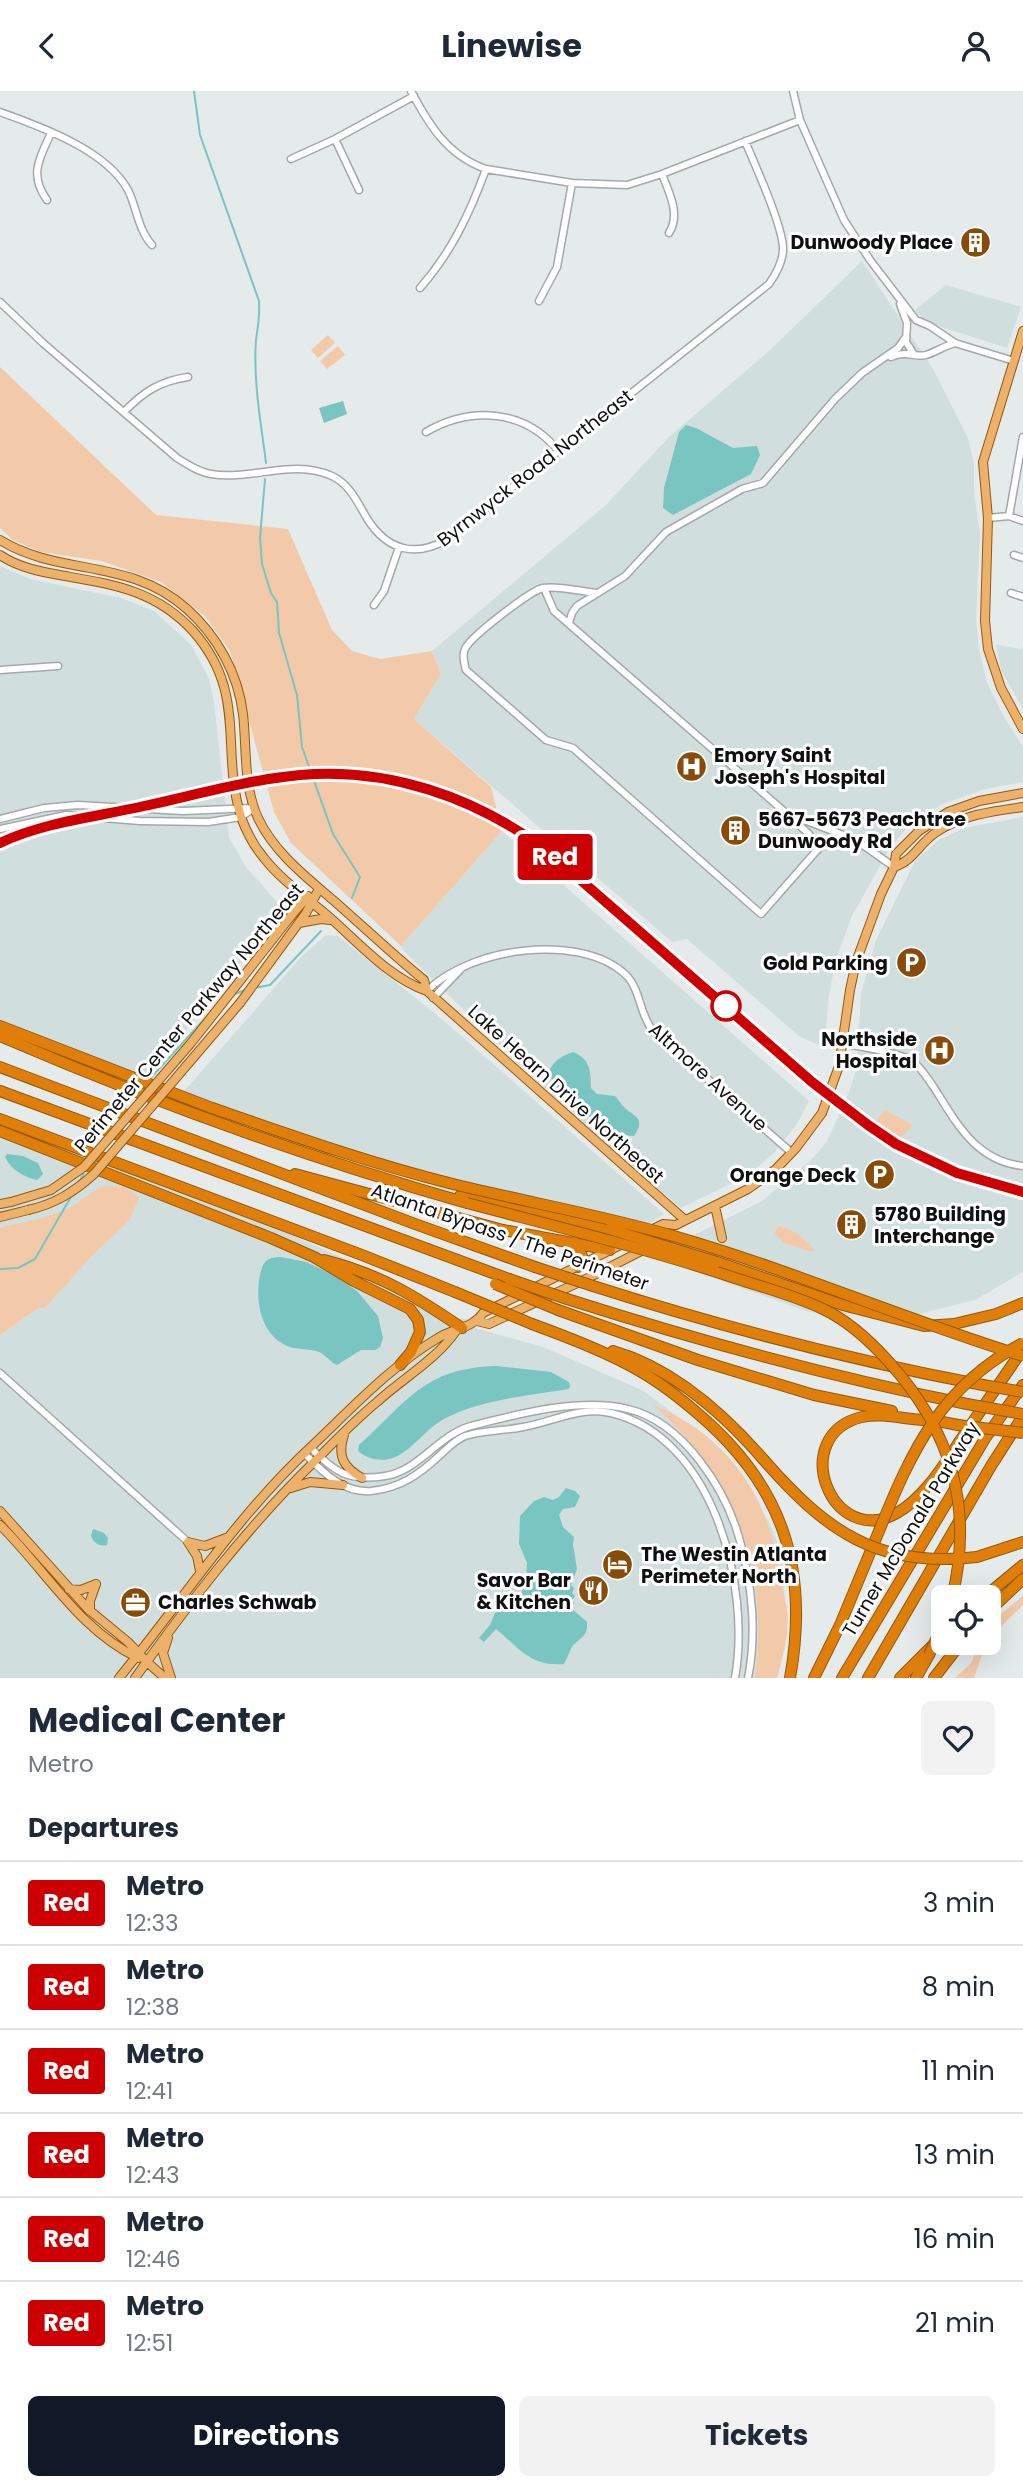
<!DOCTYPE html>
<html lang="en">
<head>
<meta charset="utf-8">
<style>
	:root { --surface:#fff; --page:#f2f2f3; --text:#1f2937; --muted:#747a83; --line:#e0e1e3; --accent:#111827 }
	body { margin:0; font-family:Poppins,sans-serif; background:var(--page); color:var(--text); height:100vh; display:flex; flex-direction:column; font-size:26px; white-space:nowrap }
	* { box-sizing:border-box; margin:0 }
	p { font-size:23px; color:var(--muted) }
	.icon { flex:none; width:38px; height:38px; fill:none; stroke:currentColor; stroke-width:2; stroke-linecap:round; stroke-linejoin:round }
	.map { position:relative; height:1587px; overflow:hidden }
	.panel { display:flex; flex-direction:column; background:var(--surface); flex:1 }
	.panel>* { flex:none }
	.badge { padding:0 14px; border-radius:5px; font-size:24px; line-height:46px }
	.fabs { position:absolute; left:931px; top:1494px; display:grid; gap:14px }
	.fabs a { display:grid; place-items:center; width:70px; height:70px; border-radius:10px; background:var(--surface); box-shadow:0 7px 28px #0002; font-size:35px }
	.map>.badge { position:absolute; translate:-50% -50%; box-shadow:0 0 0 4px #fff }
	h2 { padding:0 28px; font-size:26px; line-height:63px }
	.round { display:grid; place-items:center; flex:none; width:74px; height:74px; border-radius:10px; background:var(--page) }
	.headline { display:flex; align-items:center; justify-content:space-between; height:119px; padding:0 28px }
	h1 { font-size:33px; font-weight:700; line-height:52px }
	.primary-button { display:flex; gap:14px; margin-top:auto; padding:14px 28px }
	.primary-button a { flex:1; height:80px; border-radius:10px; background:var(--accent); color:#fff; font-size:28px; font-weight:700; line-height:80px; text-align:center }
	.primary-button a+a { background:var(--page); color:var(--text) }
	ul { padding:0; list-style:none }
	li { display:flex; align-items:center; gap:21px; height:84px; padding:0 28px; border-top:2px solid var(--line) }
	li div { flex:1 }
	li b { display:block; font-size:26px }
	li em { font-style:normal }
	li .badge { min-width:77px; font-weight:700; text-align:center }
	header { display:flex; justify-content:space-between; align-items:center; height:91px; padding:0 28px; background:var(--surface); font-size:32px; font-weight:700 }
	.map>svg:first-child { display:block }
</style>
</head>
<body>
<header><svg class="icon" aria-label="back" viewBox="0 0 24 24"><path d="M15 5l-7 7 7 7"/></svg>Linewise<svg class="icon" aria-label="person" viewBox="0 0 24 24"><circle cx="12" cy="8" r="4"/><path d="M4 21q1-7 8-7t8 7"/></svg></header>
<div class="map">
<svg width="1023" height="1587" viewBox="0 0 1023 1587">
	<rect width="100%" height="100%" fill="#e5eaea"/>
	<!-- built -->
	<path fill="#d0dfdd" d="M862,170L933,278L968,347L974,372V402L980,442L976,529L979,558L987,592L1005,628L1023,656V691L985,698L940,714L905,739L888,760L851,827L835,872L829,905L824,956L800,946L687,848L672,851L414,628L441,583L432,560L605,415L669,346L770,259Z
		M946,194L1021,216L1007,257L941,236L922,227L915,219Z
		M0,475L30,488L121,507L154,520L192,555L209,588L214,611L229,746L246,776L284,819L172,957L133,997L0,944Z
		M996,554L1021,558L1023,556V618L1001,579Z
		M1023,726V1181L975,1209L911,1225L809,1221L652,1165L762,1110L811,1069L827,1050L847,1007L857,976L861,903L876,849L911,778L916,769L939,749L964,737Z
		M502,740L809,1010L797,1033L774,1062L747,1085L681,1117L604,1052L525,979L405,861L401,855Z
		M326,844L338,845L443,929L664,1123L621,1150L457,1103L179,1006L302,865Z
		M0,1031L173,1092L354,1172L451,1227L469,1228L475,1237L543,1256L644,1300L695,1339L769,1431L781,1460L787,1538L775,1587H0Z"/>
	<!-- green -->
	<path fill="#f3caa9" d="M328,244L335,252L318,267L311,259Z
		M338,255L345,264L327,278L320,270Z
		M0,276L156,424L288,438L332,539L352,560L380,568L432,560L441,583L414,628L491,696L502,740L401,855L291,752L274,721L230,560L205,525L161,491L102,470L41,461L13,449L0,437Z
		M885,1019L913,1034L891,1056L875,1035V1031Z
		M104,1095L124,1096L139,1106L130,1129L91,1166L45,1217L40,1216L0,1244V1136C24,1132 48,1127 71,1116C82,1110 91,1100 104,1095Z
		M777,1135C790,1136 807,1148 814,1159L812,1161L784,1152L775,1143Z
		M653,1314C726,1344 769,1403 779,1481C781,1494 785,1506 787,1518C790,1541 783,1565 777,1587H755C769,1476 737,1388 653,1314Z
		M1023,1505V1514L989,1547C989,1529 1010,1516 1023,1505Z
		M978,1552H986L974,1587H955L972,1571Z"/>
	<!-- water -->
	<path fill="#78c5c1" d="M343,310L347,323L324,332L319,317Z
		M686,334L696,337L733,357L757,355L760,364L751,383L673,424L663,417L664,397L679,341Z
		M573,961C590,968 591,980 591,997L597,1003L615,1005C618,1008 620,1012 623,1015C633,1026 647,1026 634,1045C612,1046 562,1010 552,989C551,988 550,979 550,978C556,968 562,965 573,961Z
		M7,1063L23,1065L38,1072L43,1083L37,1089C24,1086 11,1079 5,1066Z
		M281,1166L306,1171L334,1184L357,1200L378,1225L383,1247L380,1256L375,1259H361L337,1274C330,1271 326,1264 319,1261C309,1257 296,1259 287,1255C260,1243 255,1209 260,1184C263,1170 267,1166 281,1166Z
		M496,1275L551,1281L569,1291L570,1295L569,1298C527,1305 482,1308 444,1328C425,1338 413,1359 393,1367C381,1371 367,1368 358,1360L359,1354C408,1310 424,1277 496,1275Z
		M566,1397L575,1400L580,1405L575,1416L563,1418L559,1424L563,1436L574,1446L573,1453L577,1478L571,1494L574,1497L572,1502L575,1505L572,1509L574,1512L571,1517L587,1531C588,1547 581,1545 572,1556C569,1561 567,1568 564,1573C531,1576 520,1558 496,1538L484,1551L479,1547L490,1534L495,1522L518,1509L526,1491L527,1472L519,1453L520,1425L534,1410L544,1406L553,1409L559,1406Z
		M93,1438L104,1442L108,1447L107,1454C99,1456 94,1452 91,1445Z"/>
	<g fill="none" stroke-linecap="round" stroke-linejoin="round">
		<!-- stream -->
		<path stroke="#78c5c1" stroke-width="2" d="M194,0L200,44L259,210C260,224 258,236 256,249C253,290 261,332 266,372
			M265,388L260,447L262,473L271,502L277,511L279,542L297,604L302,656L333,743L360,786L352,807
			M254,897L270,894L321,840
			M235,903L245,899
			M148,990L208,924
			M80,1090L85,1079
			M0,1178L18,1177L35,1168L72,1104"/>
		<defs>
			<path id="minor" d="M411,0C429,34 448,65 486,78L572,92L627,94L662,83L800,29
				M793,0L800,29L844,129L870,169L916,229L930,235L955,252L1014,270
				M0,21C42,36 106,59 128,99C137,117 138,139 152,154
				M335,48L359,99
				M291,68L335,48L414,5
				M662,83C669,102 681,123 669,142
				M47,109C29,84 39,68 51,42
				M420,197C451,162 470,122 486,78
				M539,210L557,176L572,92
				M0,211L43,252L177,367C187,373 198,381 211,383C251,390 293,367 332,385C351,394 358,413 368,429C388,460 416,466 446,449L769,193C776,183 783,170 783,158C783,135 755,74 745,50
				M900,213L907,232L906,251L913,262
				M891,266C907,259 915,267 926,264C936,261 944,255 955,252
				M124,321C143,301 160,290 188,286
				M426,341C471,315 526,318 559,361
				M1009,425L1023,346
				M988,427L1009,425L1023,430
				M1014,464L1023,467
				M544,497L554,520L786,722L856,749L894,776
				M598,502C583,501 557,494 543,497C530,500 470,546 465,558C462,564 464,572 466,579L546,649L573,657L761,823L819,757L830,751L856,749
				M1011,502L1023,506
				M374,514L384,500L399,456
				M569,532L572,522L577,515L625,485L666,441L742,398L763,392L835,308L862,282L898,257L906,246
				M0,579L58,575
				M0,728L44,717L78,714L183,720L252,717
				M793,729L808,742L819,757
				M0,738L66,724L140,730L208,731L241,726L254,717
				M427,900C469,857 579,841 625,883C641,898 639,923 653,940L792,1062
				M433,907L461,878
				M843,952C862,957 895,960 912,970C921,976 927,987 933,995C956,1031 975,1070 1023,1075
				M0,1282L188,1451
				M310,1356C334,1381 349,1391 385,1385C419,1380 438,1344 471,1335C518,1323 581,1306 628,1318C683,1331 726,1398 740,1450C752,1493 757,1543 748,1587
				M304,1362C323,1381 342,1402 371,1400C400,1397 419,1384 440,1364C448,1357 455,1349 465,1345C483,1339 504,1340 523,1336C553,1331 579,1315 611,1322C714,1346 751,1496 735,1587"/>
			<path id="major" d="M1023,240L983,371L988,427L985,530L988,558L1001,597L1023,638
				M0,449C60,486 129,466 187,518C217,545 238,582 243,623C247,658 243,694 258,727C274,761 305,785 333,809C364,836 393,864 424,889L427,900
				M0,464C19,477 42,481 65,485C116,494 156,500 193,540C248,602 220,657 241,726C246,740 254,755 264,767C281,789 306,806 327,824C357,850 389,887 427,900L685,1129
				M894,776C913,770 919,753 935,742C961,724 993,720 1023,716
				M291,825L308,805
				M299,832L321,828L330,829
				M240,912L306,822L319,798
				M0,1113L11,1111
				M715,1115L722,1147
				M0,1126L28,1119
				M477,1230L489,1233L588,1187L673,1144
				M344,1344C337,1365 343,1376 362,1387
				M291,1397L310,1391L343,1394
				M0,1420L88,1518L128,1551L147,1571L165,1587
				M0,1434C46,1479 78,1538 138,1567
				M188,1451L205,1455L226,1447
				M188,1451L197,1465L200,1480
				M69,1498L81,1499L96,1493
				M90,1520V1510L96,1493
				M168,1547L163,1562L171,1587
				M119,1587C183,1509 238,1423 313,1354C352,1317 391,1275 438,1247C453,1237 472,1238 483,1222L663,1133L676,1134L748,1098L776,1078L796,1057L822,1022L839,975L850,899L856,871L881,803L894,776L896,763L919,740L948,721L979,710L1023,702
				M135,1587C190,1511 248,1435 315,1370C335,1350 355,1329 377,1311C403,1287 436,1269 456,1240"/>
			<path id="highway" d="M0,935L212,1017
				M0,945C151,1010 308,1067 467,1112
				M0,976L415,1133L535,1176
				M0,1000L509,1188
				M0,1028L362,1164L455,1201
				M0,1040L271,1147L314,1166L354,1190L410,1218L418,1229L420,1241L411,1261L400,1274
				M295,1083L503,1139L610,1159
				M460,1105L609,1138
				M574,1151L582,1165L581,1173L578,1176
				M324,1169C380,1183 415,1205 462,1237
				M717,1171L843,1214L924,1235L954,1233L996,1223L1023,1212
				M593,1195C721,1236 851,1269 983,1294
				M567,1208C699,1250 831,1286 967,1313
				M558,1219L698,1269L814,1304L892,1320
				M532,1233C562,1244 592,1255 621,1270C648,1283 673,1301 696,1321C782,1393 810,1476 790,1587
				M613,1260C672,1277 723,1322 763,1368
				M927,1328L958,1334
				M931,1329C908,1330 885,1321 862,1326C787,1344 831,1459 897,1422C927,1405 947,1368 966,1341C985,1313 1004,1286 1023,1258
				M977,1466L1023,1451
				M983,1507L1023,1474
				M989,1520L1023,1488
				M814,1587L840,1534L879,1440
				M842,1587L986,1346L1023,1294
				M868,1587L991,1375L1023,1325
				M900,1587L934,1553
				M916,1587L929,1564
				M934,1587L961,1552"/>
		</defs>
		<!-- minor casing -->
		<use href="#minor" stroke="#a4a9a8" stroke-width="9"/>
		<!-- major casing -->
		<use href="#major" stroke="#96580c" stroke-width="10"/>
		<!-- highway casing -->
		<use href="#highway" stroke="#96580c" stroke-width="12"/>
		<!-- minor -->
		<use href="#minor" stroke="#fff" stroke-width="6"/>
		<!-- major -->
		<use href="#major" stroke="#ecb26c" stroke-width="8"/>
		<!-- highway -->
		<use href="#highway" stroke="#df7f0a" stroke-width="10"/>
		<!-- rail -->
		<path stroke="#2d2f2f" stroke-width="2" stroke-dasharray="3.5 7" stroke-linecap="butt" d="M0,747C15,740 30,737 45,733C88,721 132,713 175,704C227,692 283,677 336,679C479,684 551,755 652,844C706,892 760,940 815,987"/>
		<defs>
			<path id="major-bridge" d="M11,1111L51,1099L84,1076L191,952L291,825
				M28,1119C55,1113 74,1101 94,1083L240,912"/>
			<path id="highway-bridge" d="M212,1017C290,1044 369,1072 449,1092C525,1111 602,1124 677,1146C794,1180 906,1229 1023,1265
				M467,1112C558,1136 649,1158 738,1188C766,1197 796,1205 823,1218C849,1230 871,1251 889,1271C951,1340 974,1416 952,1507
				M609,1138L717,1171
				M535,1176L593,1195
				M509,1188L567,1208
				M495,1193L558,1219
				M455,1201L532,1233
				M983,1294L1023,1301
				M967,1313L1023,1323
				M958,1334L1023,1342
				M763,1368C825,1439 877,1478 977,1466
				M879,1440C912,1359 941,1295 1023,1252
				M929,1564L943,1533"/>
		</defs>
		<!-- major-bridge casing -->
		<use href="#major-bridge" stroke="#96580c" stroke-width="10" stroke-linecap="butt"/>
		<!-- highway-bridge casing -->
		<use href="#highway-bridge" stroke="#96580c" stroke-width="12" stroke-linecap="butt"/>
		<!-- major-bridge -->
		<use href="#major-bridge" stroke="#ecb26c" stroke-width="8"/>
		<!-- highway-bridge -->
		<use href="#highway-bridge" stroke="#df7f0a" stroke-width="10"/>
	</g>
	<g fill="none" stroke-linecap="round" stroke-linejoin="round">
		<defs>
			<path id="line" d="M0,752C44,731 96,726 144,715C195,704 247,689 300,684C388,676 473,706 544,757L812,991L868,1034L896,1053L957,1082L1023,1101"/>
		</defs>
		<!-- line casing -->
		<use href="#line" stroke="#fff" stroke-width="16"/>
		<!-- line -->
		<use href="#line" stroke="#c00" stroke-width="10"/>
	</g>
	<!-- icons -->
	<defs>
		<symbol id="building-disc" viewBox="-11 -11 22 22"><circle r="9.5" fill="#884c08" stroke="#fff"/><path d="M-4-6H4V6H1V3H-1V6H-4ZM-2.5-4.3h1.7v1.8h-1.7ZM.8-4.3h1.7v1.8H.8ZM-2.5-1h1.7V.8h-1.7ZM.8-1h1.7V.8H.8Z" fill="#fff"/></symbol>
		<symbol id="hospital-disc" viewBox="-11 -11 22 22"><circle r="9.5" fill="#884c08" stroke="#fff"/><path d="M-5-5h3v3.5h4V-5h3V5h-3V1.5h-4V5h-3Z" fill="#fff"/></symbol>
		<symbol id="parking-disc" viewBox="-11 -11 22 22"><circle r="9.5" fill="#884c08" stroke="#fff"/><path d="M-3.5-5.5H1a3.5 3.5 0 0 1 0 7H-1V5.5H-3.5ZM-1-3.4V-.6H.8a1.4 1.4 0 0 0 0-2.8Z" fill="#fff"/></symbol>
		<symbol id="hotel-disc" viewBox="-11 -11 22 22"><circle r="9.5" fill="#884c08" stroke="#fff"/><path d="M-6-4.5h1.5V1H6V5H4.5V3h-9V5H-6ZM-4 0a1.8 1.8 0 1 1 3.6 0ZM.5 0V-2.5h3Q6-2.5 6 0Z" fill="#fff"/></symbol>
		<symbol id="restaurant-disc" viewBox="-11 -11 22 22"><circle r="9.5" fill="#884c08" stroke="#fff"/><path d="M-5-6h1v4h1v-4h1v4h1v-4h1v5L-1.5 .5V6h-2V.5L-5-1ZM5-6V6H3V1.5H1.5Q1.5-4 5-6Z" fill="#fff"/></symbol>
		<symbol id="office-disc" viewBox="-11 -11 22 22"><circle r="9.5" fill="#884c08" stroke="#fff"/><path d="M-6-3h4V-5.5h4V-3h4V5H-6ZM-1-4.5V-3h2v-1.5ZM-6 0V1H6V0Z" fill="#fff"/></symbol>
	</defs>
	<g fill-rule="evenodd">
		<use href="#building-disc" x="958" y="134" width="35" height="35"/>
		<use href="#hospital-disc" x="674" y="658" width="35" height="35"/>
		<use href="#building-disc" x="718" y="722" width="35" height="35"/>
		<use href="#parking-disc" x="894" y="854" width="35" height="35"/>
		<use href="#hospital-disc" x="922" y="942" width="35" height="35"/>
		<use href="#parking-disc" x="862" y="1066" width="35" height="35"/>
		<use href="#building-disc" x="834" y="1116" width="35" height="35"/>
		<use href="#hotel-disc" x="600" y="1456" width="35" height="35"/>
		<use href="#restaurant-disc" x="576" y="1482" width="35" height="35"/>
		<use href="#office-disc" x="118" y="1494" width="35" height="35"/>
	</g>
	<!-- markers -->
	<circle fill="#fff" stroke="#c00" stroke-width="3.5" cx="726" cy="915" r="14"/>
	<g text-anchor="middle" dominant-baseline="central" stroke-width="6" stroke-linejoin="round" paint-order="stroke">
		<!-- poi labels -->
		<g font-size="19" font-weight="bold" fill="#0e0f0f" stroke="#fff" text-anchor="end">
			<text x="953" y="151">Dunwoody Place</text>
			<text x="714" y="664" text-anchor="start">Emory Saint<tspan x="714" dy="22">Joseph's Hospital</tspan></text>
			<text x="758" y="728" text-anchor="start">5667-5673 Peachtree<tspan x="758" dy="22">Dunwoody Rd</tspan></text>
			<text x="888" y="872">Gold Parking</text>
			<text x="917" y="948">Northside<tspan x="917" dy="22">Hospital</tspan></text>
			<text x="856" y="1084">Orange Deck</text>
			<text x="874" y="1123" text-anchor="start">5780 Building<tspan x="874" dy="22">Interchange</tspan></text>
			<text x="641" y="1463" text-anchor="start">The Westin Atlanta<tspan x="641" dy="22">Perimeter North</tspan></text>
			<text x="571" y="1489">Savor Bar<tspan x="571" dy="22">&amp; Kitchen</tspan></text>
			<text x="158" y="1511" text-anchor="start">Charles Schwab</text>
		</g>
		<!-- street labels -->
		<g font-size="19" fill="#0e0f0f" stroke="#fff">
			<text transform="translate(535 377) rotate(-38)">Byrnwyck Road Northeast</text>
			<text transform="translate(189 927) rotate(-50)">Perimeter Center Parkway Northeast</text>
			<text transform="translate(708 986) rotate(42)">Altmore Avenue</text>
			<text transform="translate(566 1003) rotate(42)">Lake Hearn Drive Northeast</text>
			<text transform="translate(510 1146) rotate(19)">Atlanta Bypass / The Perimeter</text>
			<text transform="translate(911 1438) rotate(-59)">Turner McDonald Parkway</text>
		</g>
	</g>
</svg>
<div class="fabs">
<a><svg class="icon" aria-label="locate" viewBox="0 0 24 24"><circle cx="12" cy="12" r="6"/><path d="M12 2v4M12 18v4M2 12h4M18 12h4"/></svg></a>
</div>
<b class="badge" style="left:555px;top:766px;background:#c00;color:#fff">Red</b>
</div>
<section class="panel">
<div class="headline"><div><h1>Medical Center</h1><p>Metro</p></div><a class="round"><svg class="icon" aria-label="heart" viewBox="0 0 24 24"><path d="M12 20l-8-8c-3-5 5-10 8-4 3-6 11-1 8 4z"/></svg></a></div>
<h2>Departures</h2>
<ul>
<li><span class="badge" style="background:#c00;color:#fff">Red</span><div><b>Metro</b><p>12:33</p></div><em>3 min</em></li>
<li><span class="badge" style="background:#c00;color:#fff">Red</span><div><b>Metro</b><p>12:38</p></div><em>8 min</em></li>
<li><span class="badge" style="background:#c00;color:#fff">Red</span><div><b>Metro</b><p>12:41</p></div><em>11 min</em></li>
<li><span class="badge" style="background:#c00;color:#fff">Red</span><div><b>Metro</b><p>12:43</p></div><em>13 min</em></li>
<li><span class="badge" style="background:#c00;color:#fff">Red</span><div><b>Metro</b><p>12:46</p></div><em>16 min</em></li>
<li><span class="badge" style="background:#c00;color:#fff">Red</span><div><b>Metro</b><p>12:51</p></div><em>21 min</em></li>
</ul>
<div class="primary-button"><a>Directions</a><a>Tickets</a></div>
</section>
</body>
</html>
